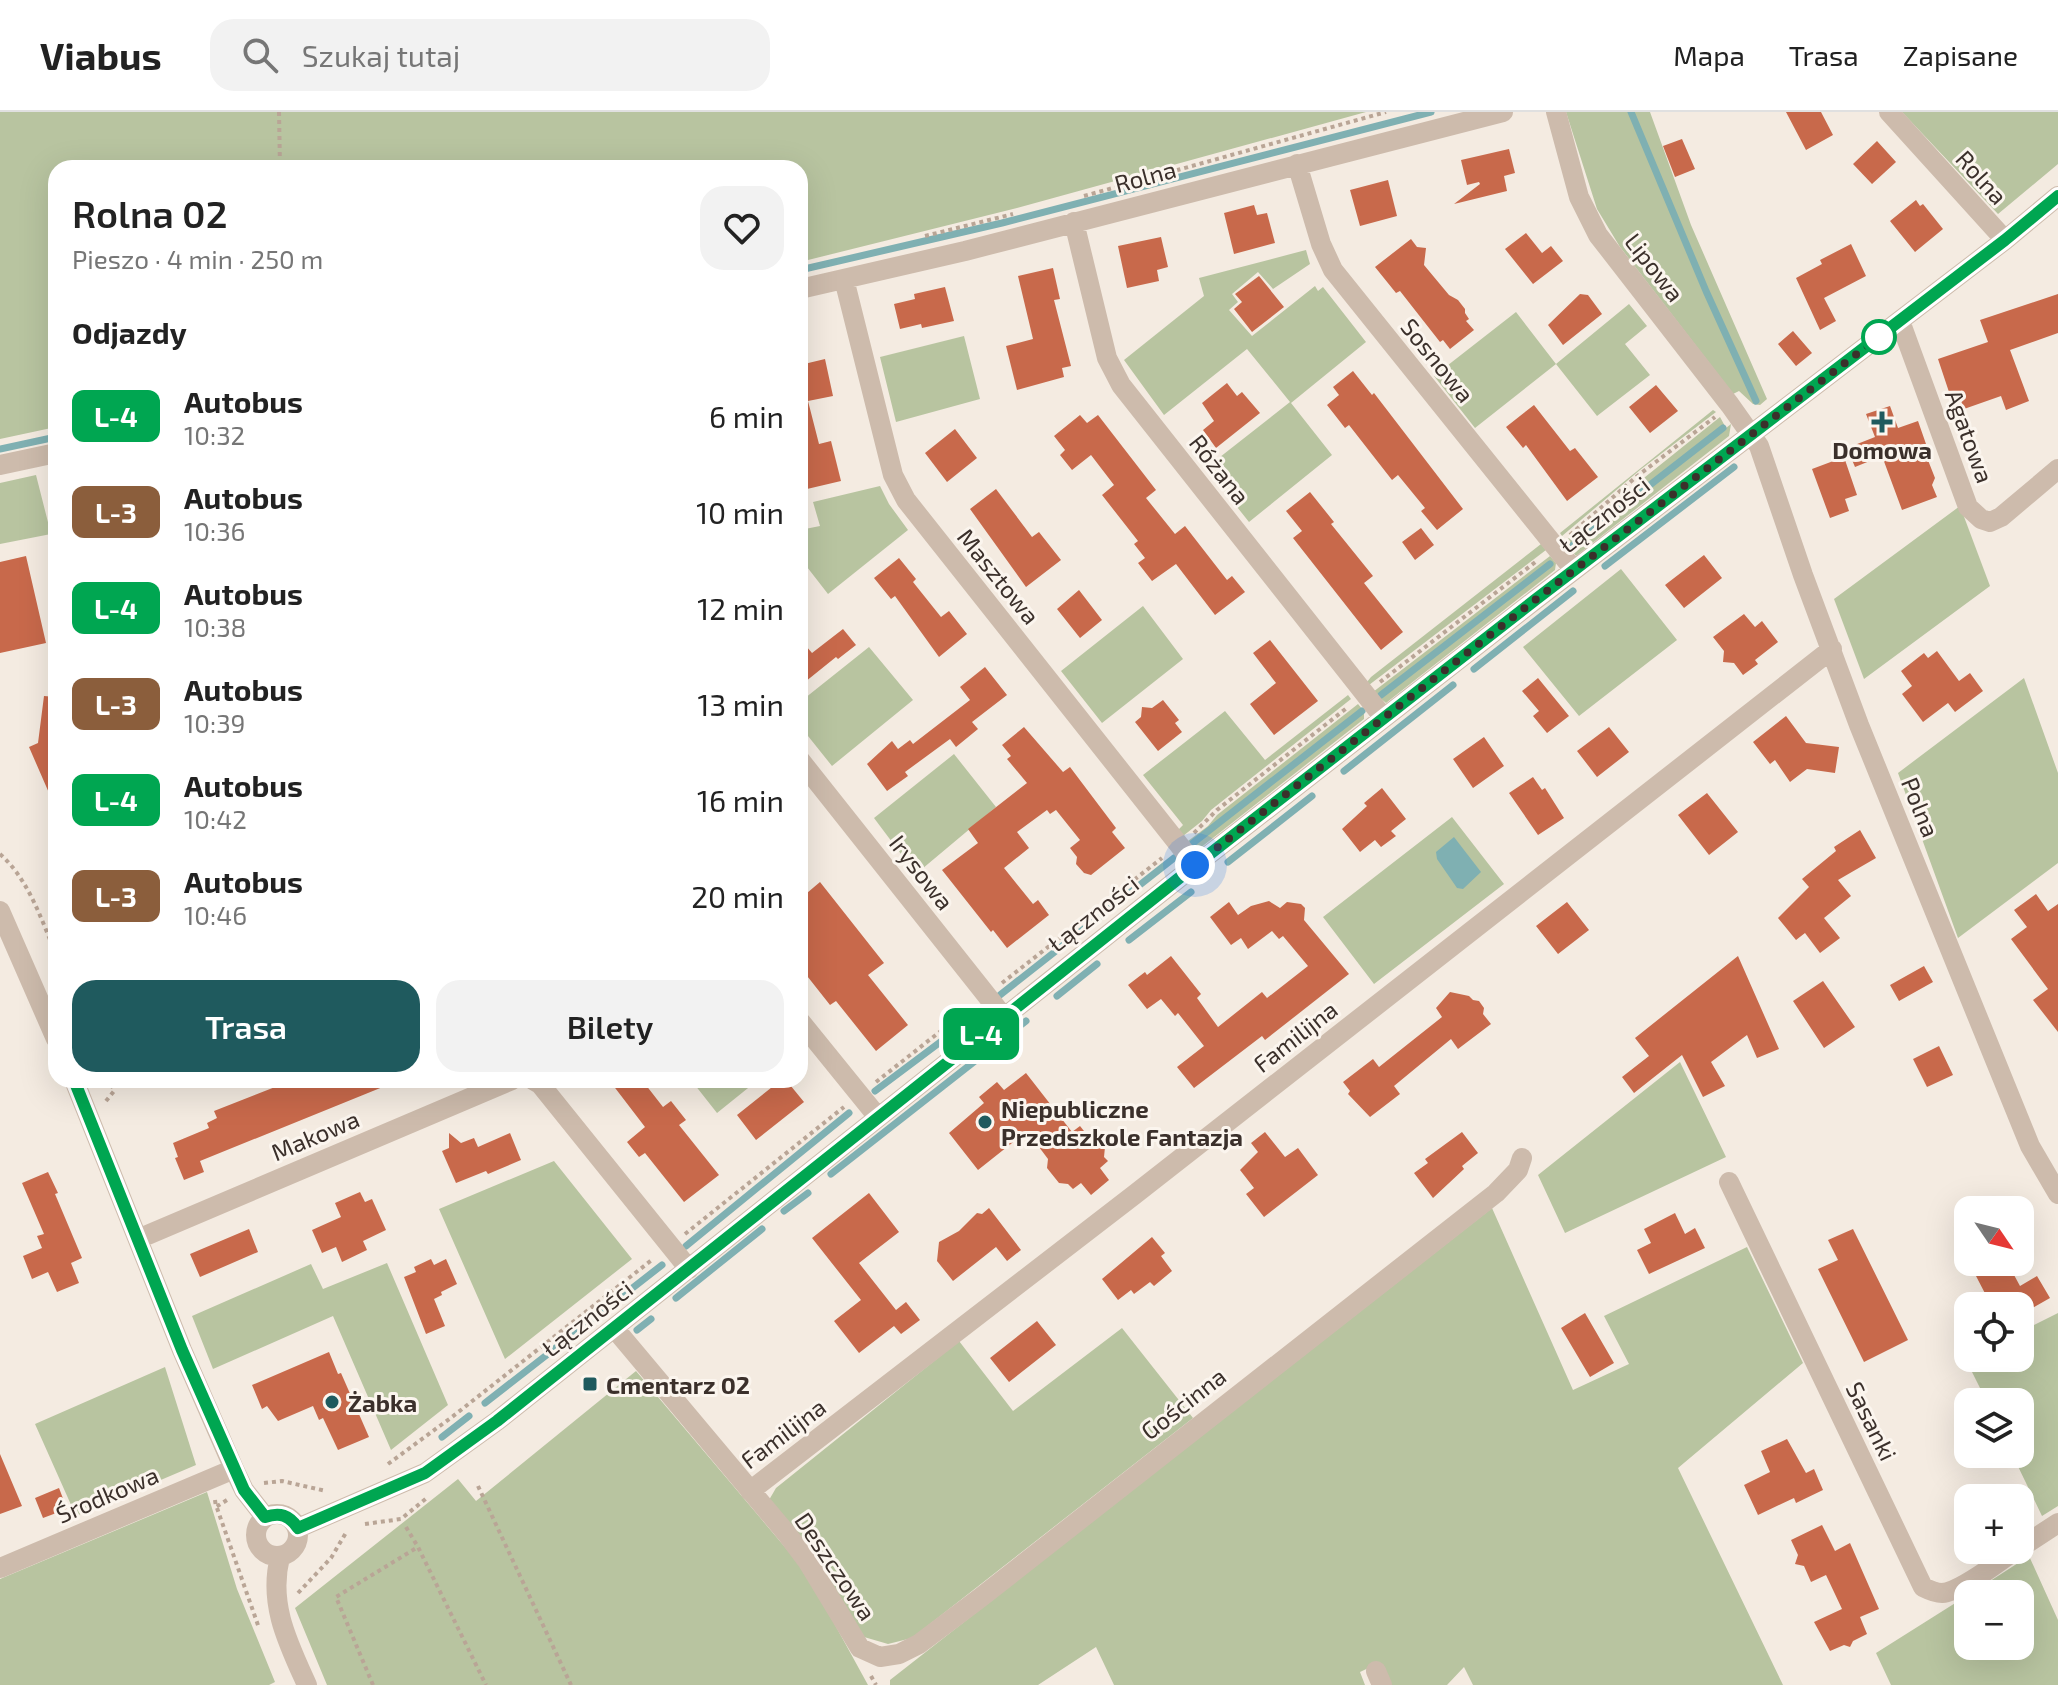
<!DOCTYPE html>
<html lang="pl">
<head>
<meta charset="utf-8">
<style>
	:root { --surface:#fff; --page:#f2f2f2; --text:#222; --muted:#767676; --line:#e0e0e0; --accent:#1f5a5e }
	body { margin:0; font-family:"Exo 2",sans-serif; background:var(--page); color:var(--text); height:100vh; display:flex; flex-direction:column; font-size:30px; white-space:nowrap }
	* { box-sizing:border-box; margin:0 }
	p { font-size:26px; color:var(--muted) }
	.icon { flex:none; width:44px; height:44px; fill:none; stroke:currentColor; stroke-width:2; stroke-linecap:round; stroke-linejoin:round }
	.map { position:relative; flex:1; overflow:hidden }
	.panel { position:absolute; left:48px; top:48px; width:760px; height:928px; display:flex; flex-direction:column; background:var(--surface); border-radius:24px; box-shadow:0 8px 32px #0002 }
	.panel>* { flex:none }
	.badge { padding:0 16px; border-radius:12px; font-size:28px; line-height:52px }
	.needle { width:52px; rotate:125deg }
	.buttons { position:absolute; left:1954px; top:1084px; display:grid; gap:16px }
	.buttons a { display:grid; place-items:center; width:80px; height:80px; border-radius:16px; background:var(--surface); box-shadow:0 8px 32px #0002; font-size:40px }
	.you { position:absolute; width:40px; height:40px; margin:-20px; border:6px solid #fff; border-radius:50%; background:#1a73e8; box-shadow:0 0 0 12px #1a73e833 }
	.map>.badge { position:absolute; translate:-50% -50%; box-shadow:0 0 0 4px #fff }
	h2 { padding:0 24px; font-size:30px; line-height:72px }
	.round { display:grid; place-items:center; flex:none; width:84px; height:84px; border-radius:24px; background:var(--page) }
	.head { display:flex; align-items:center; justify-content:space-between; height:136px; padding:0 24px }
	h1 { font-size:38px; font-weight:600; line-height:60px }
	.button { display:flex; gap:16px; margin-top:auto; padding:16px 24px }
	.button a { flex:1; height:92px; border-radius:24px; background:var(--accent); color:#fff; font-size:32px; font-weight:600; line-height:92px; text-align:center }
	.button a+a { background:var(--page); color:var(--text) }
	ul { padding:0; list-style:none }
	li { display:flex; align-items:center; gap:24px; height:96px; padding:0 24px }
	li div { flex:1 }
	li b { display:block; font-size:30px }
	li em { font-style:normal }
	li .badge { min-width:88px; font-weight:700; text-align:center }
	header { display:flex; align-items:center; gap:48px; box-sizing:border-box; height:112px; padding:0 40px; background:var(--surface); border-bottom:2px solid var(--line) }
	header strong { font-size:38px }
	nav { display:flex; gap:44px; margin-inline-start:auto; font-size:28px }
	.search { width:560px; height:72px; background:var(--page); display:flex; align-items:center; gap:20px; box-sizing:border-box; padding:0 28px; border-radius:24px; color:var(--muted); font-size:30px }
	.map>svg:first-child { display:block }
</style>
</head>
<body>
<header>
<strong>Viabus</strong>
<div class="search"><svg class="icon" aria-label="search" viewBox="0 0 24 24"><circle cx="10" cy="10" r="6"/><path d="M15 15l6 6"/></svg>Szukaj tutaj</div>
<nav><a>Mapa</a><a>Trasa</a><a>Zapisane</a></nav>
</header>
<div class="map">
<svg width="2058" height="1573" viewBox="0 0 2058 1573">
	<rect width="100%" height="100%" fill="#f4ebe1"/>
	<!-- green -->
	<path fill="#b8c4a0" d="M0,0H1366L1017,96L800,150V56H56V315L0,327Z
		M1566,0H1650L1691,113L1767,287L1760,293L1753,292L1739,279L1733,282L1620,135L1597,97Z
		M1902,0H2058V52L1998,102Z
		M1306,138L1310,152L1273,177L1258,160L1232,182L1238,190L1229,198L1252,224L1315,174L1318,179L1323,175L1366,230L1291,291L1332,343L1249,410L1206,356L1290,290L1247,237L1164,303L1124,248L1204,184L1199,166Z
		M1629,192L1647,214L1625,232L1650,263L1597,304L1556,252L1475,316L1434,264L1516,200L1556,252Z
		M964,224L980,287L896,310L880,245Z
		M1713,298L1716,300L1640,358L1562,424L1560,421Z
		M1720,305L1726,316L1731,312L1729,324L1576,444L1564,430Z
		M36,363L51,422L0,432V371Z
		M880,374L889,392L908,418L828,482L800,446V418L820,414L813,390Z
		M1960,394L1990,474L1864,567L1834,487Z
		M1541,432L1546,438L1369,573L1367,570L1371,565Z
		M1550,444L1556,451L1555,458L1386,591L1373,580Z
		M1621,457L1677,528L1579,604L1523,535Z
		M1143,494L1183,547L1102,611L1061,559Z
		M869,535L913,588L832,654L800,614V590Z
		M2024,566L2058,661V751L1958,826L1898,661Z
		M1348,583L1351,587L1211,698L1202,709L1183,724L1178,718L1183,713L1143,663L1225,599L1265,648Z
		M1358,592L1364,599V607L1199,737L1192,735L1188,729L1208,714L1217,703Z
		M954,642L996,695L916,762L874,706Z
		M1452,705L1504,772L1374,872L1323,805Z
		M1680,950L1726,1045L1565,1121L1538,1063Z
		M691,968H758L717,1001Z
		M554,1049L632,1147L505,1247L439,1097Z
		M1492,1096L1573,1278L1629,1252L1604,1204L1747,1135L1803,1251L1678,1356L1783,1573H1473L1464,1555L1447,1573H1389L1379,1551L1360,1560L1365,1573H1114L1096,1535L1038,1573H890V1568Z
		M387,1151L448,1293L391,1338L333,1204L213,1257L192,1204L311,1152L323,1177Z
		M2058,1201V1394L2042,1404L2012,1342H2020V1290H1987L1965,1246H2020V1220Z
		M1122,1216L1193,1306L912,1526L888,1532L864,1525L769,1388L776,1376L959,1229L1013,1299Z
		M165,1255L196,1353L76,1404L35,1312Z
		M636,1259L806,1460L868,1573H327L295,1496L458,1367L476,1389Z
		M207,1380L237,1477L275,1570L269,1573H0V1467Z
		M2029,1444L2058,1508V1573H1891L1876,1541L1968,1483V1534H2020V1482H1970Z"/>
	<!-- water -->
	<path fill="#7fb0b2" d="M1454,725L1481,760L1463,777L1457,776L1437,747L1436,740Z"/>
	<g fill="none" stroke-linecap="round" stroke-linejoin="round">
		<!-- stream -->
		<path stroke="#7fb0b2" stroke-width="7" d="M1631,0L1706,179L1756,289
			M800,158L1002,111L1431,0
			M0,337L56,325
			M1573,433L1723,316
			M1605,454L1734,355
			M1474,557L1573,479
			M1381,583L1550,452
			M1344,659L1453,573
			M1193,731L1362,599
			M1228,750L1312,684
			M1129,828L1191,780
			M1000,883L1174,746
			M1057,884L1097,852
			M875,979L979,901
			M831,1062L1026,909
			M784,1099L808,1081
			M686,1134L849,1001
			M676,1186L762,1117
			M637,1218L651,1207
			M485,1291L662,1153
			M442,1325L469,1304"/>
	</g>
	<!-- building -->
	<path fill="#c8694b" d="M1786,0H1821L1833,23L1806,38Z
		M1682,27L1695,57L1675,65L1663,34Z
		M1877,29L1896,50L1872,72L1853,52Z
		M1509,37L1515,61L1504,64L1507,79L1454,92L1480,72L1479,70L1467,73L1461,48Z
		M1388,68L1397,104L1360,114L1350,78Z
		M1916,88L1920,94L1923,92L1943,117L1915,140L1890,109Z
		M1254,93L1257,103L1267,101L1275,131L1234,142L1224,101Z
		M1526,121L1542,141L1551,134L1563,149L1533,172L1505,137Z
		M1161,125L1168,155L1157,158L1159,169L1127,176L1118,134Z
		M1411,127L1417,135L1426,136L1424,153L1449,183L1458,188L1465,197V201L1469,207L1466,209L1474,218L1450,237L1443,228L1440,230L1400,179L1396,181L1375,155Z
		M1851,132L1866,164L1824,186L1836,209L1820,218L1796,166L1822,152L1820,148Z
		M1053,156L1060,187L1054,188L1071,254L1062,256L1064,265L1017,278L1006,234L1033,227L1018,164Z
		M1259,164L1284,195L1252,220L1234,197L1242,190L1235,182Z
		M945,175L954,209L922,216L921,212L900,217L894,192L915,187L914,182Z
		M1580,182L1588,183L1602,202L1563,233L1548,213Z
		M2058,182V221L2010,238L2029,289L2006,298L2001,284L1964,297L1960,286L1952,289L1938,247L1988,230L1980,208Z
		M1793,219L1812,241L1796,254L1778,232Z
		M825,247L833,284L808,289L819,332L831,329L841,369L807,377L800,349V253Z
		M1353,259L1372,283L1374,281L1463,397L1437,418L1421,399L1425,396L1398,363L1392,368L1349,313L1345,316L1327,293L1339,283L1333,275Z
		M1227,271L1237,284L1242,280L1260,301L1216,336L1203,318L1214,309L1202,291Z
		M1656,273L1678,299L1650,321L1629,295Z
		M1534,293L1570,339L1575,336L1598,365L1567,389L1526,333L1523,336L1506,315Z
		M1890,294L1898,316L1918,309L1926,332L1922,333L1935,366L1932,373L1937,385L1902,398L1882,344L1855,355L1847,336L1875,325L1866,302Z
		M1080,303L1087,311L1098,303L1156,378L1146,386L1175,422L1185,414L1227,468L1232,464L1245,480L1215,503L1176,452L1152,469L1138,451L1145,446L1134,432L1138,429L1102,383L1114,373L1091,343L1072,358L1060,343L1065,338L1054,324Z
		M955,317L977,346L947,370L925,341Z
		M1844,345L1857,383L1845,387L1849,399L1830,406L1812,357Z
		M996,377L1032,425L1039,420L1061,448L1026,475L970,397Z
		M1310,380L1334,410L1331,412L1373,464L1364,471L1403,520L1381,538L1293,426L1302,419L1286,399Z
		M1421,416L1434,433L1415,448L1402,430Z
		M1704,443L1722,466L1684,496L1665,473Z
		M26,444L46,531L0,541V450Z
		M899,446L916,467L913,470L941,505L949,499L967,522L939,545L895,484L891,487L874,466Z
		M1079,478L1102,508L1080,526L1057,497Z
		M1744,502L1755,515L1762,509L1778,530L1755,548L1758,552L1743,563L1734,551L1723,550L1724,539L1713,525Z
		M843,517L856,533L838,547L836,545L800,574V527L812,541Z
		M1270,528L1318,589L1274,623L1250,592L1276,571L1253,541Z
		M1937,539L1959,569L1970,561L1983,579L1955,600L1948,591L1923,610L1902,582L1912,574L1901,559L1924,541L1928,546Z
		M985,555L1007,583L972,610L978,617L956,635L950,627L905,660L908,664L887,679L867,652L892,629L898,637L910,628L913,632L970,588L960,575Z
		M1538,566L1569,604L1547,621L1533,604L1539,599L1522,579Z
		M44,584L56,585V697L29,635L38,631Z
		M1163,588L1179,608L1175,611L1182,620L1158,639L1135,610L1141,605L1142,595L1152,596Z
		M1786,604L1806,631L1839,635L1835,661L1807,657L1790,670L1775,648L1770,652L1753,630Z
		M1024,615L1063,660L1070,655L1116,716L1112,720L1125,736L1091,763L1084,761L1076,752L1077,745L1070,736L1080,728L1056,698L1050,702L1047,698L1017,720L1029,736L1004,756L1033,792L1038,788L1049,803L1007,836L993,818L991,820L942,758L978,731L968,717L1027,671L1007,647L1011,644L1002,633Z
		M1609,615L1629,640L1597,665L1577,639Z
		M1484,625L1504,654L1473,676L1453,647Z
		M1533,665L1542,678L1545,676L1564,706L1538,723L1509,681Z
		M1382,676L1406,707L1391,719L1396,724L1381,735L1375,728L1360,740L1342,717L1367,694L1364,691Z
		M1707,681L1738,720L1709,743L1678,703Z
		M1860,718L1876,746L1838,768L1851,784L1824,806L1840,826L1820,841L1805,821L1796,828L1778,806L1809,775L1802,767L1836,739L1834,735Z
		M820,770L884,851L868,863L908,913L876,939L836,889L830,893L800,855V780L807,781Z
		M2036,782L2048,799L2058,792V920L2033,888L2048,877L2011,827L2027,815L2014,798Z
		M1269,789L1280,796L1287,790L1301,792L1305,796L1304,808L1349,862L1265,928L1262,924L1194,976L1177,955L1204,934L1178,901L1175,904L1161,887L1147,897L1128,873L1145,860L1147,863L1171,844L1201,882L1197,886L1218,915L1262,880L1267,886L1308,854L1283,824L1279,827L1272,819L1248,837L1241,826L1231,833L1210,805L1229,790L1238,803L1251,794Z
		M1567,790L1589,818L1558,842L1536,814Z
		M1738,844L1779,937L1757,946L1747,923L1711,950L1725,974L1703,985L1682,943L1634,981L1622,965L1649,944L1635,926Z
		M1924,854L1933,870L1899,889L1890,873Z
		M1823,869L1855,915L1824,936L1793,889Z
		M1450,880L1469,884L1473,888L1479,889L1484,896L1483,902L1491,912L1458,937L1451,927L1394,974L1400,982L1370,1005L1348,982L1350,979L1343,970L1373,947L1379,955L1442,905L1436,896Z
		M1939,934L1953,963L1927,975L1913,947Z
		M1026,961L1072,1020L1080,1014L1084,1019L1093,1020L1105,1035L1104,1045L1108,1049L1100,1056L1109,1068L1091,1083L1081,1071L1073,1077L1068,1072L1059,1071L1047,1056L1048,1047L1027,1019L978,1058L949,1021L984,991L979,985L997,970L1004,978Z
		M293,968H400L200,1049L204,1060L184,1068L175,1046L178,1045L173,1031L209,1016L207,1011L217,1006L214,999Z
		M609,968H642L663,995L671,989L686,1008L679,1013L719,1063L684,1090L645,1041L639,1045L627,1030L645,1015Z
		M781,968H786L804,990L756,1028L737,1003Z
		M1265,1020L1285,1045L1298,1036L1318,1063L1264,1105L1246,1082L1254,1076L1240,1058L1258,1040L1251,1031Z
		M1462,1020L1478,1041L1462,1054L1464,1057L1433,1086L1414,1061L1428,1051L1425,1047Z
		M449,1021L461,1031L474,1026L478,1035L510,1021L521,1048L488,1062L486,1059L456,1071L442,1039L449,1036Z
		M48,1060L58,1081L55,1082L82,1146L71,1151L79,1171L57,1180L48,1160L32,1167L23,1144L42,1136L37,1124L44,1122L22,1071Z
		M360,1080L365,1090L372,1087L386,1118L363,1129L367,1138L342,1150L336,1135L322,1141L312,1118L341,1105L335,1091Z
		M869,1081L899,1120L859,1151L896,1198L906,1190L920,1208L901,1222L894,1214L859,1241L834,1209L861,1188L812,1126Z
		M989,1096L1021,1138L1007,1149L996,1135L953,1169L937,1149L939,1130L959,1119L977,1101L982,1102Z
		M1675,1101L1685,1122L1695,1116L1705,1136L1649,1162L1637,1138L1651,1131L1644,1117Z
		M249,1117L258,1140L200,1165L190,1142Z
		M1853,1117L1908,1228L1864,1250L1818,1157L1838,1148L1828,1128Z
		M1152,1125L1165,1141L1161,1144L1172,1159L1154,1174L1150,1170L1134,1182L1131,1178L1118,1188L1102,1167Z
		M431,1147L434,1153L446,1147L457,1172L441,1180L442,1183L434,1187L445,1214L426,1222L404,1165L416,1160L414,1155Z
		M2002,1150H2007L2020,1174L2037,1164L2050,1186L2020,1203V1194H1985L1990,1191L1976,1164Z
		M1585,1201L1614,1251L1590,1265L1561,1216Z
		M1037,1209L1056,1233L1009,1270L990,1246Z
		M329,1240L338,1262L341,1261L369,1325L338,1338L323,1306L319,1308L313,1294L278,1309L267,1294L262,1297L252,1273Z
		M1787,1327L1806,1361L1814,1357L1823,1378L1796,1391L1794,1386L1758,1403L1744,1373L1770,1360L1761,1339Z
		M0,1342L22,1394L0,1402Z
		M59,1376L67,1397L43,1406L35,1386Z
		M1822,1413L1835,1439L1850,1431L1879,1497L1860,1505L1867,1522L1853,1529L1850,1535L1844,1533L1830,1539L1814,1510L1842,1497L1826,1463L1811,1470L1804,1454L1795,1452L1798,1443L1791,1428Z"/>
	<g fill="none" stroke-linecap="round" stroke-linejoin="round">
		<!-- path -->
		<path stroke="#b9a596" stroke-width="4" stroke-dasharray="4 4" stroke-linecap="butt" d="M279,0L280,56
			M1084,84L1386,0
			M925,124L1013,102
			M1570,423L1636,365L1715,305
			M1380,570L1538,448
			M1194,721L1217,698L1348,595
			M0,742C29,768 41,807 56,842
			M1002,871L1162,746
			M876,970L970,896
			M106,989L114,979L110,968
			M685,1122L844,995
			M388,1352L452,1305L653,1147
			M264,1371L282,1369L326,1379
			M478,1374L571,1573
			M215,1388L216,1395L227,1388
			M217,1396L259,1516
			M365,1412L401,1407L428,1385
			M406,1415L418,1435L486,1573
			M298,1481L331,1446L347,1419
			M871,1564L876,1573
			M373,1573L336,1485L418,1435"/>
		<!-- minor -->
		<path stroke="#cdbbac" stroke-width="20" d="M1556,0L1579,85L1598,123L1730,293L1759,334L1803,463L1859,613L2030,1034L2058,1082
			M1889,0L2005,128
			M1297,52L1321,132L1333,158L1574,458
			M1074,110L1107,246L1121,273L1384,606
			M844,167L893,363L906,388L1195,753
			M800,177L965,139L1503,0
			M1900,209L1968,395L1981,407L1990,410L2001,405L2058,357
			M0,353L56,341
			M800,648L1003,904
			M0,799L56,927
			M800,909L877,1004
			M74,968L182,1238L234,1357L244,1378L265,1405
			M533,968L540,972L689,1157
			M1729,1070L1923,1475C1929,1478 1935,1481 1942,1481C1961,1480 1999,1449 2016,1438
			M138,1127L512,968
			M615,1217L787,1422L808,1450L860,1536L880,1545L899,1542L919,1532L980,1486L1496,1081L1518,1058L1522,1046
			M750,1379L1134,1083L1832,537
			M256 1423a21 21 0 1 1 42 0a21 21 0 1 1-42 0Z
			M298,1416L425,1361L497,1309L1188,759L1535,488L2005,128L2058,84
			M2020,1436L2058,1411
			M280,1445C268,1492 288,1531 307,1573
			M0,1456L234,1357
			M1376,1559L1382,1573"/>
	</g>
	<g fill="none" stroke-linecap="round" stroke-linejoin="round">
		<defs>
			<path id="line" d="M74,968L182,1238L244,1378L265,1405C280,1400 289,1403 298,1416L425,1361L497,1309L1188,759L1535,488L2005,128L2058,84"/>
		</defs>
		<!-- line casing -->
		<use href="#line" stroke="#fff" stroke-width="18"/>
		<!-- line -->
		<use href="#line" stroke="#00a651" stroke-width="12"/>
		<!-- walk -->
		<path stroke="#3b302b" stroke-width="8" stroke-dasharray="0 14.4" d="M1195,753L1535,488L1883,222L1879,225"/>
	</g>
	<!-- markers -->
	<circle fill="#fff" stroke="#00a651" stroke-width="4" cx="1879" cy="225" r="16"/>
	<g fill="#1f5a5e" stroke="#fbf5ee" stroke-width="3">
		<path d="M1878 298h8v8h8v8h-8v8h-8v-8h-8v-8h8z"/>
		<circle cx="985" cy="1010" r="8"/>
		<rect x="582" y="1264" width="16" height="16" rx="4"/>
		<circle cx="332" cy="1290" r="8"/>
	</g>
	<g text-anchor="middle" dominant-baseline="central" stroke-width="6" stroke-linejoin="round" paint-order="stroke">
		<!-- street labels -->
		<g font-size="24" fill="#3b302b" stroke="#fbf5ee">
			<text transform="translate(1145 64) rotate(-15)">Rolna</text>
			<text transform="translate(1982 65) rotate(48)">Rolna</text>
			<text transform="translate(1655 155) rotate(52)">Lipowa</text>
			<text transform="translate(1438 248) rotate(51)">Sosnowa</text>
			<text transform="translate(1970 324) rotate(70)">Agatowa</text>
			<text transform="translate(1220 357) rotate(52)">Różana</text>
			<text transform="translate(1604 402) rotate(-38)">Łączności</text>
			<text transform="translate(999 464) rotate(51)">Masztowa</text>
			<text transform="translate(1921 695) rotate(68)">Polna</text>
			<text transform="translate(922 760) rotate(52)">Irysowa</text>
			<text transform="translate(1093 801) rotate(-38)">Łączności</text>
			<text transform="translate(1295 924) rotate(-38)">Familijna</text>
			<text transform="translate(315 1023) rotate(-23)">Makowa</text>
			<text transform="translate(587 1206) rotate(-38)">Łączności</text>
			<text transform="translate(1183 1291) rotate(-38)">Gościnna</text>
			<text transform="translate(1872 1309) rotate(64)">Sasanki</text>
			<text transform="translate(783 1321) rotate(-37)">Familijna</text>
			<text transform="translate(107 1382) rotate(-23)">Środkowa</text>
			<text transform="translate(836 1454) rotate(56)">Deszczowa</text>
		</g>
		<!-- poi labels -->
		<g font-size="24" font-weight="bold" fill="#3b302b" stroke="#fbf5ee" text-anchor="start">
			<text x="1882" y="337" text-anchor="middle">Domowa</text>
			<text x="1001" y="996">Niepubliczne<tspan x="1001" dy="28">Przedszkole Fantazja</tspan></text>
			<text x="606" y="1272">Cmentarz 02</text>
			<text x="348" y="1290">Żabka</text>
		</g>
	</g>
</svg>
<div class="buttons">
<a><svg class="needle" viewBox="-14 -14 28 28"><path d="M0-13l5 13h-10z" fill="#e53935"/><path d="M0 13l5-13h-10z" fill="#767676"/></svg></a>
<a><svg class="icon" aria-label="locate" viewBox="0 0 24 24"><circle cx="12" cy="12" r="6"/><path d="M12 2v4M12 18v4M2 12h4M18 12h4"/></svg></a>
<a><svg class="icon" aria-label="layers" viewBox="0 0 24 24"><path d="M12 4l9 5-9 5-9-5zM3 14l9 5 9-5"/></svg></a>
<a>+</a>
<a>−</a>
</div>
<div class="you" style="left:1195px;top:753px"></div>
<b class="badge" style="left:981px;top:922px;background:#00a651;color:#fff">L-4</b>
<section class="panel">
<div class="head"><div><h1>Rolna 02</h1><p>Pieszo · 4 min · 250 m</p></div><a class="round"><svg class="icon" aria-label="heart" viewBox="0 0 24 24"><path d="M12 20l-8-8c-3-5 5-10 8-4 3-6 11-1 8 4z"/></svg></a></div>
<h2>Odjazdy</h2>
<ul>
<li><span class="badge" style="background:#00a651;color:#fff">L-4</span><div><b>Autobus</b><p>10:32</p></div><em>6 min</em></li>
<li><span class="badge" style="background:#8b5e3c;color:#fff">L-3</span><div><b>Autobus</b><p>10:36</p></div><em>10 min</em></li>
<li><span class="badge" style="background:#00a651;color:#fff">L-4</span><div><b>Autobus</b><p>10:38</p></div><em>12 min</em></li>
<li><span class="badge" style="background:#8b5e3c;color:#fff">L-3</span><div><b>Autobus</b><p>10:39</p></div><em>13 min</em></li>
<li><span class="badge" style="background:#00a651;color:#fff">L-4</span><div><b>Autobus</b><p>10:42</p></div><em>16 min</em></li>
<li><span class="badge" style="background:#8b5e3c;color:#fff">L-3</span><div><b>Autobus</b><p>10:46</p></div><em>20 min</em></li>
</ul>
<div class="button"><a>Trasa</a><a>Bilety</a></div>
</section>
</div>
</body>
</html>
